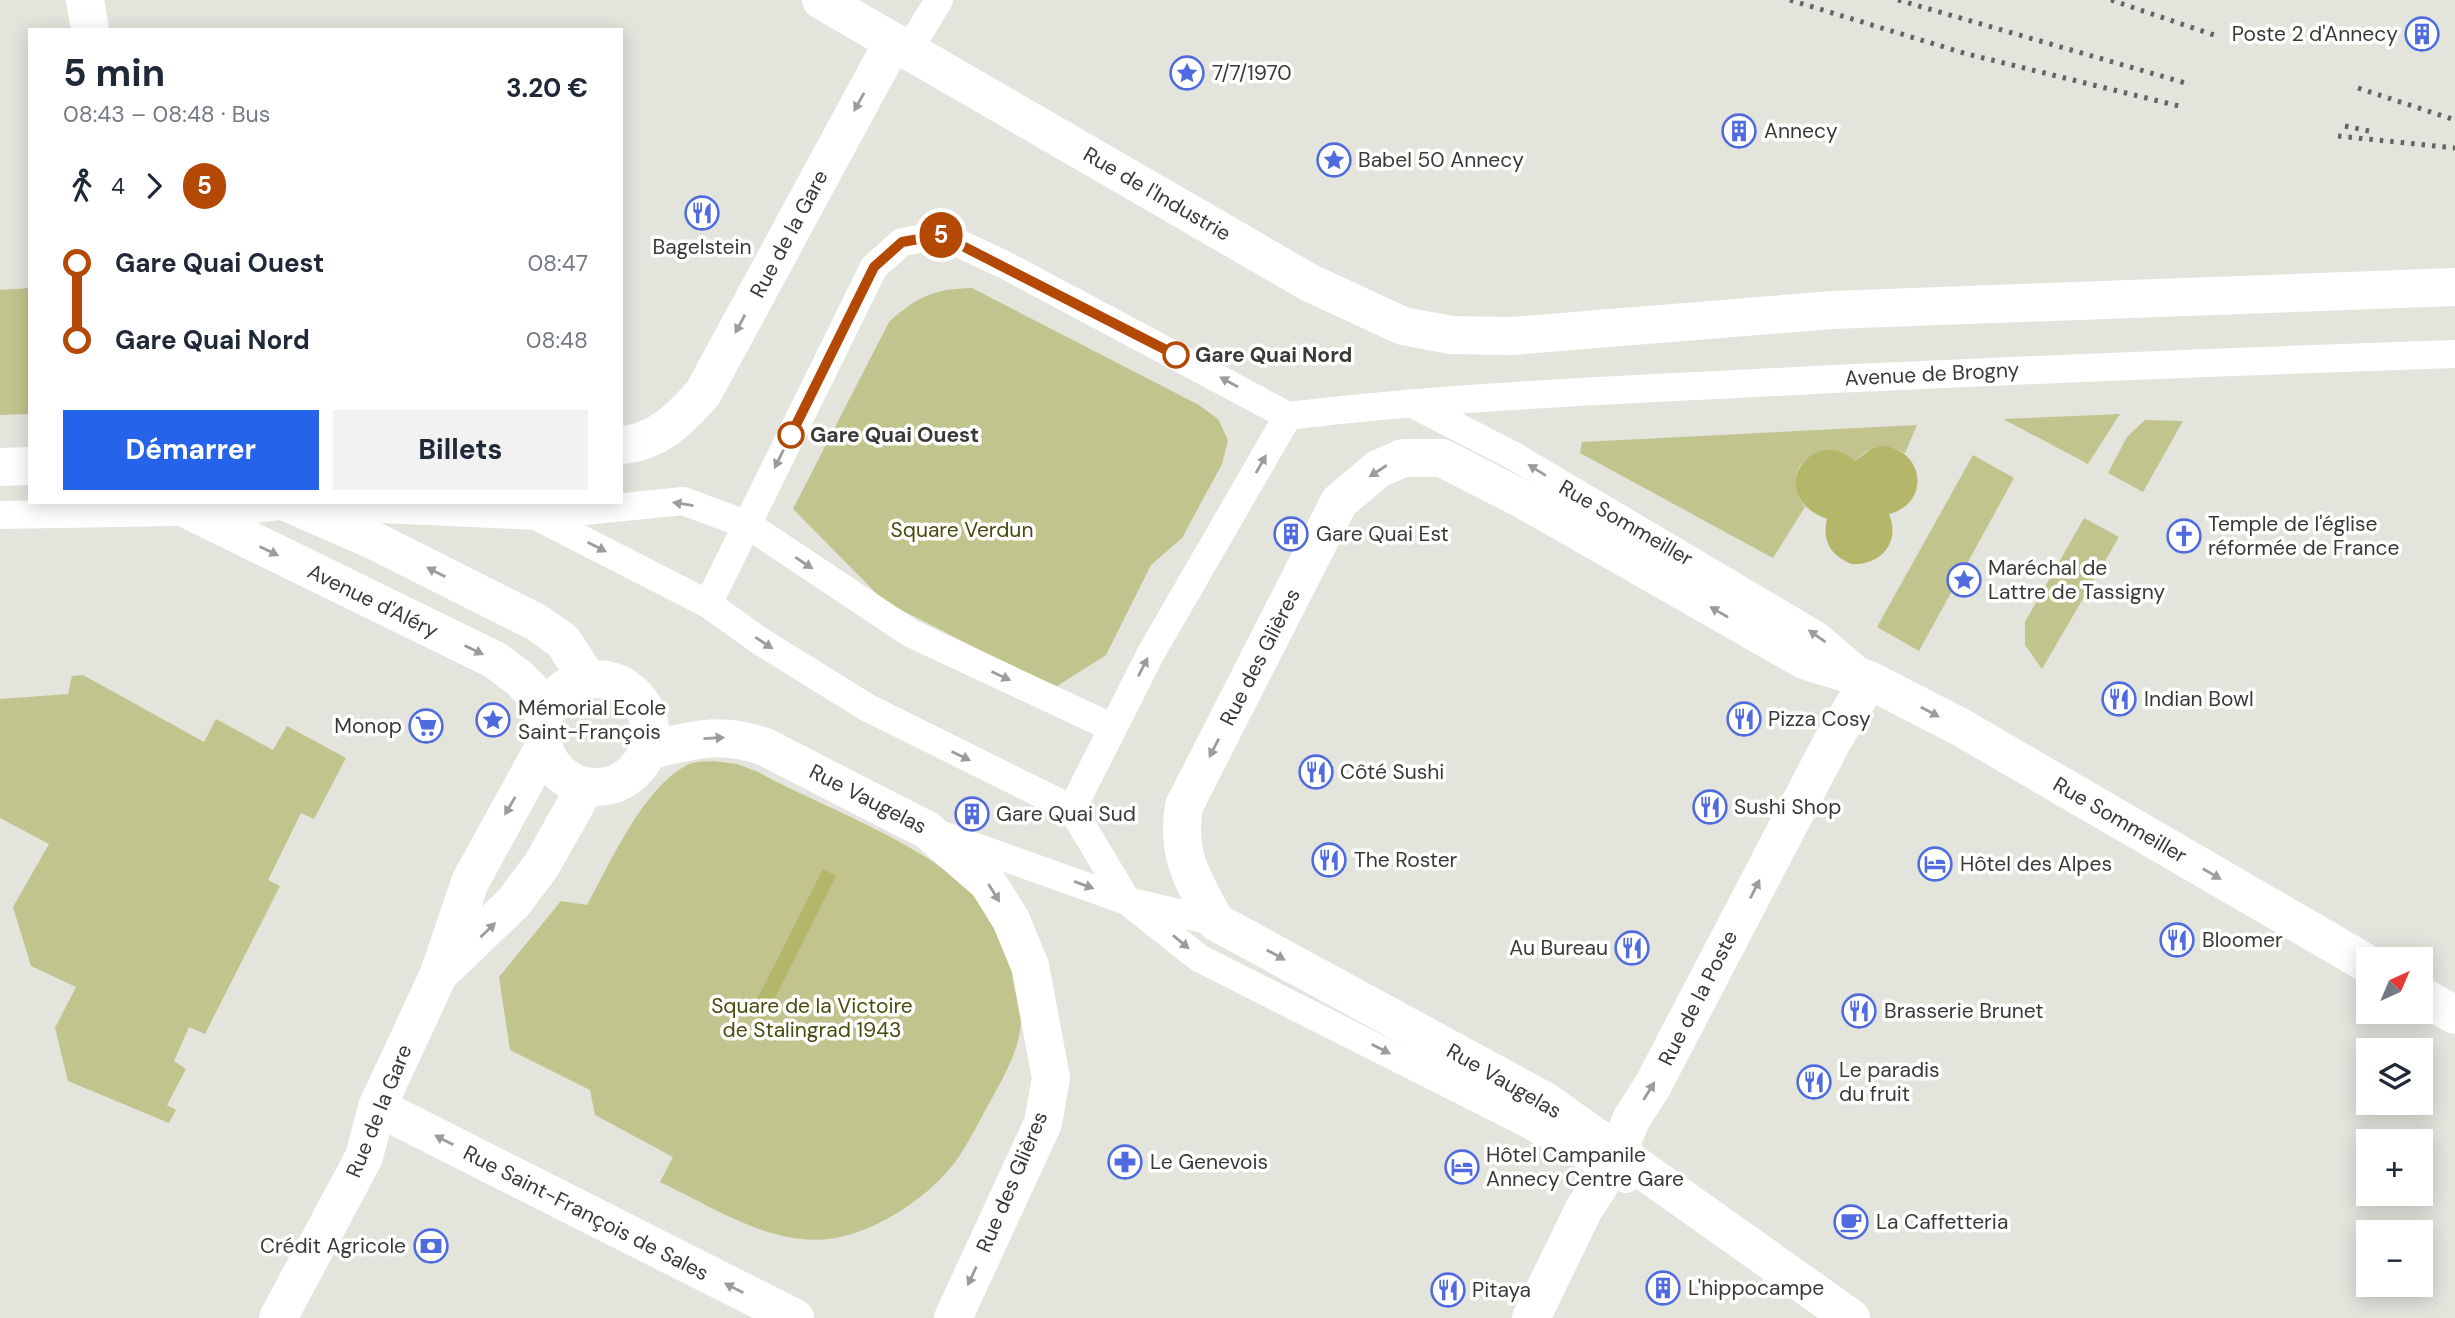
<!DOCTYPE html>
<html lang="fr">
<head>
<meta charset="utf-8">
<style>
	:root { --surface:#fff; --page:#f2f2f3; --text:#1f2937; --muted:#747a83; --accent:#2563eb }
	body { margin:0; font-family:"DM Sans",sans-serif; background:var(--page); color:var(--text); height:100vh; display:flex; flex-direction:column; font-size:26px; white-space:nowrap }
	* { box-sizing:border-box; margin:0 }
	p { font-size:23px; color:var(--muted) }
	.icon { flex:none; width:38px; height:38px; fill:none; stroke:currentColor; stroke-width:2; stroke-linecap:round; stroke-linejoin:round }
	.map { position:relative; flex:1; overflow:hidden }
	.panel { position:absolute; left:28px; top:28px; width:595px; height:476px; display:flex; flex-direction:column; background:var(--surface); border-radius:0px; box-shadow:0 4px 18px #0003 }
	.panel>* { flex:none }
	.badge { padding:0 14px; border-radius:23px; font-size:24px; line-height:46px }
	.needle { width:46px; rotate:44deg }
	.buttons { position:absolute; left:2356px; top:947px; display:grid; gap:14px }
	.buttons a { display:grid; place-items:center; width:77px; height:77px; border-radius:0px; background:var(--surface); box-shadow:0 4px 18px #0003; font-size:35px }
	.map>.badge { position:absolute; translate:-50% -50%; box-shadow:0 0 0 4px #fff }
	.legs { display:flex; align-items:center; gap:10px; height:77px; padding:0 35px; font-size:23px }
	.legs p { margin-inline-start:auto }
	.summary { display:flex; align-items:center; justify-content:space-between; height:119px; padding:0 35px }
	h1 { font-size:38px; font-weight:700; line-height:52px }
	.button { display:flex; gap:14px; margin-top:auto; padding:14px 35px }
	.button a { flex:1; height:80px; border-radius:0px; background:var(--accent); color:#fff; font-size:28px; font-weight:700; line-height:80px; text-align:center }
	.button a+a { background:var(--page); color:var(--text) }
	ul { padding:0 35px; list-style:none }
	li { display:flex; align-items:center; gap:24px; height:77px; font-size:26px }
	li i { display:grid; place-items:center; width:10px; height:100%; margin:0 9px; background:currentColor }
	li i::after { content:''; width:18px; height:18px; margin:-9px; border:5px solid; border-radius:50%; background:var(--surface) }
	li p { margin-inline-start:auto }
	li:first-child i { background:linear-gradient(#0000 50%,currentColor 0) }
	li:last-child i { background:linear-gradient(currentColor 50%,#0000 0) }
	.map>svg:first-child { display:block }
</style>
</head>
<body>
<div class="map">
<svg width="2455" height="1318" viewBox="0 0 2455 1318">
	<rect width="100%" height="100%" fill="#e3e4dc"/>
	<!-- green -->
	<path fill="#c1c48d" d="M30,288V414L0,415V290Z
		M972,288L1199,405L1218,419L1228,440L1222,464L1182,538L1151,565L1106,655L1054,688L884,601L793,509L889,322C918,296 934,289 972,288Z
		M2120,414L2088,464L2003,419Z
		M2145,420L2183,421L2143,492L2108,473L2127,437Z
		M1917,425L1905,453C1886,444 1869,444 1855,462C1816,433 1778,470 1805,507L1773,558L1580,453L1582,442Z
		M1973,455L2014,478L1919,651L1877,627Z
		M2084,518L2119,537L2042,669L2025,645V622Z
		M83,675L204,742L216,719L273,750L287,726L346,758L314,819L301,813L268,880L280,886L205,1034L189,1027L174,1061L186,1069L167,1105L176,1110L169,1123L68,1081L55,1028L76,987L31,966L13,907L49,844L0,818V699L68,694L72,676Z
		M713,761L737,764L758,772C823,808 940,848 984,907C1003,933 1023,990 1021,1021C1020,1049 1004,1076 991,1100C981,1118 971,1138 960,1155C934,1195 876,1233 829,1239C770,1246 711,1206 660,1182L673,1157L595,1115L590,1090L510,1050L499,977L561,901L587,905C611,862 642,789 687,765C694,761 705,762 713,761Z"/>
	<!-- water -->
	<path fill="#b4b76a" d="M1881,446C1925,448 1931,504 1889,514C1901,543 1880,566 1851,564C1830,555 1822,541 1827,519C1762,495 1812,422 1855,461L1871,449Z
		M823,869L836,876L764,1020L750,1013Z"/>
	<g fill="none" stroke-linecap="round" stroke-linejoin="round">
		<!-- service -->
		<path stroke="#fff" stroke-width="28" d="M908,51L939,0
			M1411,403L1514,456L1818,636L1861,673
			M1288,416C1444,397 1600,391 1757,383C1990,371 2222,362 2455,354
			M0,515L235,511L292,505L536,516L683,501L748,525L910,633L1113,728
			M536,516L708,604L763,643L868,708L1072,809
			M708,604L874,267L902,242L941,235L1005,265L1288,416
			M1072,809L1127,901L1199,958L1530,1125L1626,1179
			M1072,809L1151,653L1288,416
			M939,834L1127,901L1216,922"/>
		<!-- minor -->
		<path stroke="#fff" stroke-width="38" d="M85,0L90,30
			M621,445C657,443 681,418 703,393L893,42
			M0,467L30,466
			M172,502L495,660L519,678L548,708
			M286,502L375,541L536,622L563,641L588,680
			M542 733a54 54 0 1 1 108 0a54 54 0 1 1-108 0Z
			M647,751C693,740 720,731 765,747L927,830L988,883L1011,920L1030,966L1051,1078L1043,1123L953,1318
			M439,974L513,903L541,866L586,786
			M2420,995L2455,1015
			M377,1107L795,1318
			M278,1318L364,1157L377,1107L438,976L470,882L544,747
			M1531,1318L1584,1209L1610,1169L1632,1118L1653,1085L1832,742L1869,680
			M1851,1318L1545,1101L1216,922C1193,880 1176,856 1184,806L1339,502L1378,469L1403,458H1442L1522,499L1804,660L1869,680L1962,728L2368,964"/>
		<!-- tertiary -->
		<path stroke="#fff" stroke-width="38" d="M821,0L1310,283L1403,326L1451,335L1512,336L1832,310L2455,287"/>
		<!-- rail -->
		<path stroke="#646561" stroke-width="5" stroke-dasharray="3.5 7" stroke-linecap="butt" d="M1790,0L1967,54L2179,106
			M1898,0L2189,84
			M2111,0L2214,35
			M2358,88L2455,120
			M2345,126L2369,131
			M2338,136L2455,148"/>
	</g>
	<!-- one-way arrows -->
	<defs><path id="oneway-solid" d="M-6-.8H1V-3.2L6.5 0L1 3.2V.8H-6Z" transform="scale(1.75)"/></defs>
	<g fill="#9c9c9b">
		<use href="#oneway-solid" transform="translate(859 102) rotate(119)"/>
		<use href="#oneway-solid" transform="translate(740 324) rotate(118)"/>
		<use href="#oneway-solid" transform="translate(1229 382) rotate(-151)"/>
		<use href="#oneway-solid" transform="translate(779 459) rotate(116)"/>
		<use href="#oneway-solid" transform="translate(1261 464) rotate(-61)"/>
		<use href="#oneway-solid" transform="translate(1537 470) rotate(-148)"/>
		<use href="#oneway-solid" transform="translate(1378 471) rotate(147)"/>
		<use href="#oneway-solid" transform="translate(683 504) rotate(-171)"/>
		<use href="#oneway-solid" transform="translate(597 547) rotate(27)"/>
		<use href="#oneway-solid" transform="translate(269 551) rotate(26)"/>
		<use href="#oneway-solid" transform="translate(804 563) rotate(34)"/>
		<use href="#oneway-solid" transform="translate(436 572) rotate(-153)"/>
		<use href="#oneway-solid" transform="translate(1719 612) rotate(-150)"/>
		<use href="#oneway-solid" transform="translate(1817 636) rotate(-145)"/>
		<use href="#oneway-solid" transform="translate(764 643) rotate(34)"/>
		<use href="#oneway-solid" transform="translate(474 650) rotate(26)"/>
		<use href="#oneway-solid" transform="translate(1143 667) rotate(-63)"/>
		<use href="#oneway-solid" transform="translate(1001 676) rotate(25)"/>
		<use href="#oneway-solid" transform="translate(1930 712) rotate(28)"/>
		<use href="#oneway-solid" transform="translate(714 738) rotate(-3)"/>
		<use href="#oneway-solid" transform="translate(1214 748) rotate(117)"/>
		<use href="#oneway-solid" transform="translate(961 756) rotate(26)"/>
		<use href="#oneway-solid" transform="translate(510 806) rotate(120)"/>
		<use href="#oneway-solid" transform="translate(2212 874) rotate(30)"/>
		<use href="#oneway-solid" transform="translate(1084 885) rotate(20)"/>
		<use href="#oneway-solid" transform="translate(1755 889) rotate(-63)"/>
		<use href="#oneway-solid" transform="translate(994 893) rotate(58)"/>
		<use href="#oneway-solid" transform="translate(488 930) rotate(-44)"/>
		<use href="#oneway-solid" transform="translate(1181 942) rotate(40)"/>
		<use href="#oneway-solid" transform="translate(1276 955) rotate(29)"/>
		<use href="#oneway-solid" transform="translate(1381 1049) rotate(27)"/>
		<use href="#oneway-solid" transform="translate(1649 1091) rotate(-58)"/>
		<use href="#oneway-solid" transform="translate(444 1140) rotate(-153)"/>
		<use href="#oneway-solid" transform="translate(972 1276) rotate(115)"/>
		<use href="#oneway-solid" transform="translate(734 1288) rotate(-153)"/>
	</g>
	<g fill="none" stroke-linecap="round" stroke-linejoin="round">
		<defs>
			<path id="line-1" d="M791,435L874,267L902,242L941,235L1176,355"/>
		</defs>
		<!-- line-1 casing -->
		<use href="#line-1" stroke="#fff" stroke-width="16"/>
		<!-- line-1 -->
		<use href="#line-1" stroke="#b44805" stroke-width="10"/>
	</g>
	<!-- icons -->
	<defs>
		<symbol id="building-ring" viewBox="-11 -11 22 22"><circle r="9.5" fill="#fffffe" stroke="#4f6bdf" stroke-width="1.5"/><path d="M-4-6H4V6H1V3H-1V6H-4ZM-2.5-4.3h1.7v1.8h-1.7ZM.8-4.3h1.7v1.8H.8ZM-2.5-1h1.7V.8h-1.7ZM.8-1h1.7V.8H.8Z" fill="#4f6bdf"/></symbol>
		<symbol id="sight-ring" viewBox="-11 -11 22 22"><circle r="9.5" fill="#fffffe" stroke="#4f6bdf" stroke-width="1.5"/><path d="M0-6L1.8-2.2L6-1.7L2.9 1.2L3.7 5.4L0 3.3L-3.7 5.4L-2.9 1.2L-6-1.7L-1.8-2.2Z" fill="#4f6bdf"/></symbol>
		<symbol id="restaurant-ring" viewBox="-11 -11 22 22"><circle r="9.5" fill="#fffffe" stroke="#4f6bdf" stroke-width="1.5"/><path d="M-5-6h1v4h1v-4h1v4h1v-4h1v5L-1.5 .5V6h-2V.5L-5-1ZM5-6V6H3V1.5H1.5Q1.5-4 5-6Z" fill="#4f6bdf"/></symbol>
		<symbol id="church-ring" viewBox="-11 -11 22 22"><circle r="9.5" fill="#fffffe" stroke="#4f6bdf" stroke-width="1.5"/><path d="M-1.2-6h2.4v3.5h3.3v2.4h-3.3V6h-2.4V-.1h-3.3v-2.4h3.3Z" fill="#4f6bdf"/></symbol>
		<symbol id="supermarket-ring" viewBox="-11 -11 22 22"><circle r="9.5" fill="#fffffe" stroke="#4f6bdf" stroke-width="1.5"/><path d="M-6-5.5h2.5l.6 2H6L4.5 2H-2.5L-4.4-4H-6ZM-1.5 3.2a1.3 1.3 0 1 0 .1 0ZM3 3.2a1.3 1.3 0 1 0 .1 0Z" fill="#4f6bdf"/></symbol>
		<symbol id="hotel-ring" viewBox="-11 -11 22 22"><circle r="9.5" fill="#fffffe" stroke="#4f6bdf" stroke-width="1.5"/><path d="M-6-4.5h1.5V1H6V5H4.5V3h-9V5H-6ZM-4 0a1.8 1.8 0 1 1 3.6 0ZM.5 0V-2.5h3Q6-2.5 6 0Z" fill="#4f6bdf"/></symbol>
		<symbol id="pharmacy-ring" viewBox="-11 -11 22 22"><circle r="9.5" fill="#fffffe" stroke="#4f6bdf" stroke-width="1.5"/><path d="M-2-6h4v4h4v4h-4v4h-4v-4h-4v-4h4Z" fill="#4f6bdf"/></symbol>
		<symbol id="cafe-ring" viewBox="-11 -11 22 22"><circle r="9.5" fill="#fffffe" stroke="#4f6bdf" stroke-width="1.5"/><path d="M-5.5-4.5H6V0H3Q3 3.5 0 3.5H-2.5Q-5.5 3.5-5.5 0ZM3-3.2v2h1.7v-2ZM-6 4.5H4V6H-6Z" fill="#4f6bdf"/></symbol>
		<symbol id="bank-ring" viewBox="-11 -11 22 22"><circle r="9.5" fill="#fffffe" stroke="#4f6bdf" stroke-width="1.5"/><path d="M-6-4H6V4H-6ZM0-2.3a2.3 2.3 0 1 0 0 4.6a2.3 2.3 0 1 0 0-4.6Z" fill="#4f6bdf"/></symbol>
	</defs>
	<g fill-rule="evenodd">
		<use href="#building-ring" x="2403" y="15" width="38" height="38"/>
		<use href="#sight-ring" x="1168" y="54" width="38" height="38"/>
		<use href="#building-ring" x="1720" y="112" width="38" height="38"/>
		<use href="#sight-ring" x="1315" y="141" width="38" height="38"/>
		<use href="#restaurant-ring" x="683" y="194" width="38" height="38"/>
		<use href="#building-ring" x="1272" y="515" width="38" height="38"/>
		<use href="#church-ring" x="2165" y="517" width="38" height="38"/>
		<use href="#sight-ring" x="1945" y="561" width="38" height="38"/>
		<use href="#restaurant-ring" x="2100" y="680" width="38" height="38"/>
		<use href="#restaurant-ring" x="1725" y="700" width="38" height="38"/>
		<use href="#sight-ring" x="474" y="701" width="38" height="38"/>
		<use href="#supermarket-ring" x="407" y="707" width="38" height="38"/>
		<use href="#restaurant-ring" x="1297" y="753" width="38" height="38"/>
		<use href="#restaurant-ring" x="1691" y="788" width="38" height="38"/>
		<use href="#building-ring" x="953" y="795" width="38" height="38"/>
		<use href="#restaurant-ring" x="1310" y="841" width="38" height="38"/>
		<use href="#hotel-ring" x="1916" y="845" width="38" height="38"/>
		<use href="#restaurant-ring" x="2158" y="921" width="38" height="38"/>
		<use href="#restaurant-ring" x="1613" y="929" width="38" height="38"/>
		<use href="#restaurant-ring" x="1840" y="992" width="38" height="38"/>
		<use href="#restaurant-ring" x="1795" y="1063" width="38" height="38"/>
		<use href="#pharmacy-ring" x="1106" y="1143" width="38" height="38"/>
		<use href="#hotel-ring" x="1443" y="1148" width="38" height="38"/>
		<use href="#cafe-ring" x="1832" y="1203" width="38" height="38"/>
		<use href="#bank-ring" x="412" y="1227" width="38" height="38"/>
		<use href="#building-ring" x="1644" y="1269" width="38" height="38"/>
		<use href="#restaurant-ring" x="1429" y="1271" width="38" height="38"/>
	</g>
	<!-- markers -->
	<g fill="#fff" stroke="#b44805" stroke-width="3.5">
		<circle cx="1176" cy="355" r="12"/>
		<circle cx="791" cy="435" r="12"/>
	</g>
	<g text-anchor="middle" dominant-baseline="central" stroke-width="7" stroke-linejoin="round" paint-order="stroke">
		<!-- poi labels -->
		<g font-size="21" fill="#393a37" stroke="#fffffe" text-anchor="start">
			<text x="2398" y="34" text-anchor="end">Poste 2 d'Annecy</text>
			<text x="1212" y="73">7/7/1970</text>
			<text x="1764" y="131">Annecy</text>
			<text x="1358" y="160">Babel 50 Annecy</text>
			<text x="702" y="247" text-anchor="middle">Bagelstein</text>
			<text x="2208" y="524">Temple de l'église<tspan x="2208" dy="24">réformée de France</tspan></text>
			<text x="1316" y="534">Gare Quai Est</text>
			<text x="1988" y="568">Maréchal de<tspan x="1988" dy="24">Lattre de Tassigny</tspan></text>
			<text x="2144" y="699">Indian Bowl</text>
			<text x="518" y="708">Mémorial Ecole<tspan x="518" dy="24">Saint-François</tspan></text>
			<text x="1768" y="719">Pizza Cosy</text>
			<text x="402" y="726" text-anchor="end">Monop</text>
			<text x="1340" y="772">Côté Sushi</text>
			<text x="1734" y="807">Sushi Shop</text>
			<text x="996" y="814">Gare Quai Sud</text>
			<text x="1354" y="860">The Roster</text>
			<text x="1960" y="864">Hôtel des Alpes</text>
			<text x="2202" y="940">Bloomer</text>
			<text x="1608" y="948" text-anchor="end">Au Bureau</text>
			<text x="1884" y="1011">Brasserie Brunet</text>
			<text x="1839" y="1070">Le paradis<tspan x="1839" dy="24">du fruit</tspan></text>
			<text x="1486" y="1155">Hôtel Campanile<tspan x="1486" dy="24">Annecy Centre Gare</tspan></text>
			<text x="1150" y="1162">Le Genevois</text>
			<text x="1876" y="1222">La Caffetteria</text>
			<text x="406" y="1246" text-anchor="end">Crédit Agricole</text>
			<text x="1688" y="1288">L'hippocampe</text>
			<text x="1472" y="1290">Pitaya</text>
		</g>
		<!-- street labels -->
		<g font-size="21" fill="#393a37" stroke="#fffffe">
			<text transform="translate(1157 194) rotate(30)">Rue de l'Industrie</text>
			<text transform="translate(789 234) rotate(-62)">Rue de la Gare</text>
			<text transform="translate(1932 374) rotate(-3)">Avenue de Brogny</text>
			<text transform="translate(1626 523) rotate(30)">Rue Sommeiller</text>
			<text transform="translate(373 601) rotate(26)">Avenue d'Aléry</text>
			<text transform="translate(1260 657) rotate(-63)">Rue des Glières</text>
			<text transform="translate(868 799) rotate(27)">Rue Vaugelas</text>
			<text transform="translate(2120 820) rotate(30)">Rue Sommeiller</text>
			<text transform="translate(1698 998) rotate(-63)">Rue de la Poste</text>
			<text transform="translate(1504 1081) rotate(30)">Rue Vaugelas</text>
			<text transform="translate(379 1111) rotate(-68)">Rue de la Gare</text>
			<text transform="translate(1012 1182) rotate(-67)">Rue des Glières</text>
			<text transform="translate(586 1213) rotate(27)">Rue Saint-François de Sales</text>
		</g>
		<!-- stop labels -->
		<g font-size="21" font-weight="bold" fill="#393a37" stroke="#fffffe" text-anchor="start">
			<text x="1195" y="355">Gare Quai Nord</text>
			<text x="810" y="435">Gare Quai Ouest</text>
		</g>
		<!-- park labels -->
		<g font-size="21" fill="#494a0e" stroke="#fffffe">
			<text x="962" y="530">Square Verdun</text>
			<text x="812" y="1006">Square de la Victoire<tspan x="812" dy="24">de Stalingrad 1943</tspan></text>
		</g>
	</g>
</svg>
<div class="buttons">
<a><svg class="needle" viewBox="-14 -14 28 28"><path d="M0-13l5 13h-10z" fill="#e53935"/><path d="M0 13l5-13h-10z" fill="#747a83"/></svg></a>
<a><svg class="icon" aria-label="layers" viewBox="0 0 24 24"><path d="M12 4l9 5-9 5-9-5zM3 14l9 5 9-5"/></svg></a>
<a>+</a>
<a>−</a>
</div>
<b class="badge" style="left:941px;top:235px;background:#b44805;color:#fff">5</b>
<section class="panel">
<div class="summary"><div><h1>5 min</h1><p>08:43 – 08:48 · Bus</p></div><b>3.20 €</b></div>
<div class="legs"><svg class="icon" aria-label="walk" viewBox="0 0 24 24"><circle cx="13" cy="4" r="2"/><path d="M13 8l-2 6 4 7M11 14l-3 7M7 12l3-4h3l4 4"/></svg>4<svg class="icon" aria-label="forward" viewBox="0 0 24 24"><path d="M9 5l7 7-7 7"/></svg><b class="badge" style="background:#b44805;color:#fff">5</b></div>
<ul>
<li><i style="color:#b44805"></i><b>Gare Quai Ouest</b><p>08:47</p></li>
<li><i style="color:#b44805"></i><b>Gare Quai Nord</b><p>08:48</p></li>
</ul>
<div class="button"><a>Démarrer</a><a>Billets</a></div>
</section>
</div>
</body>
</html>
